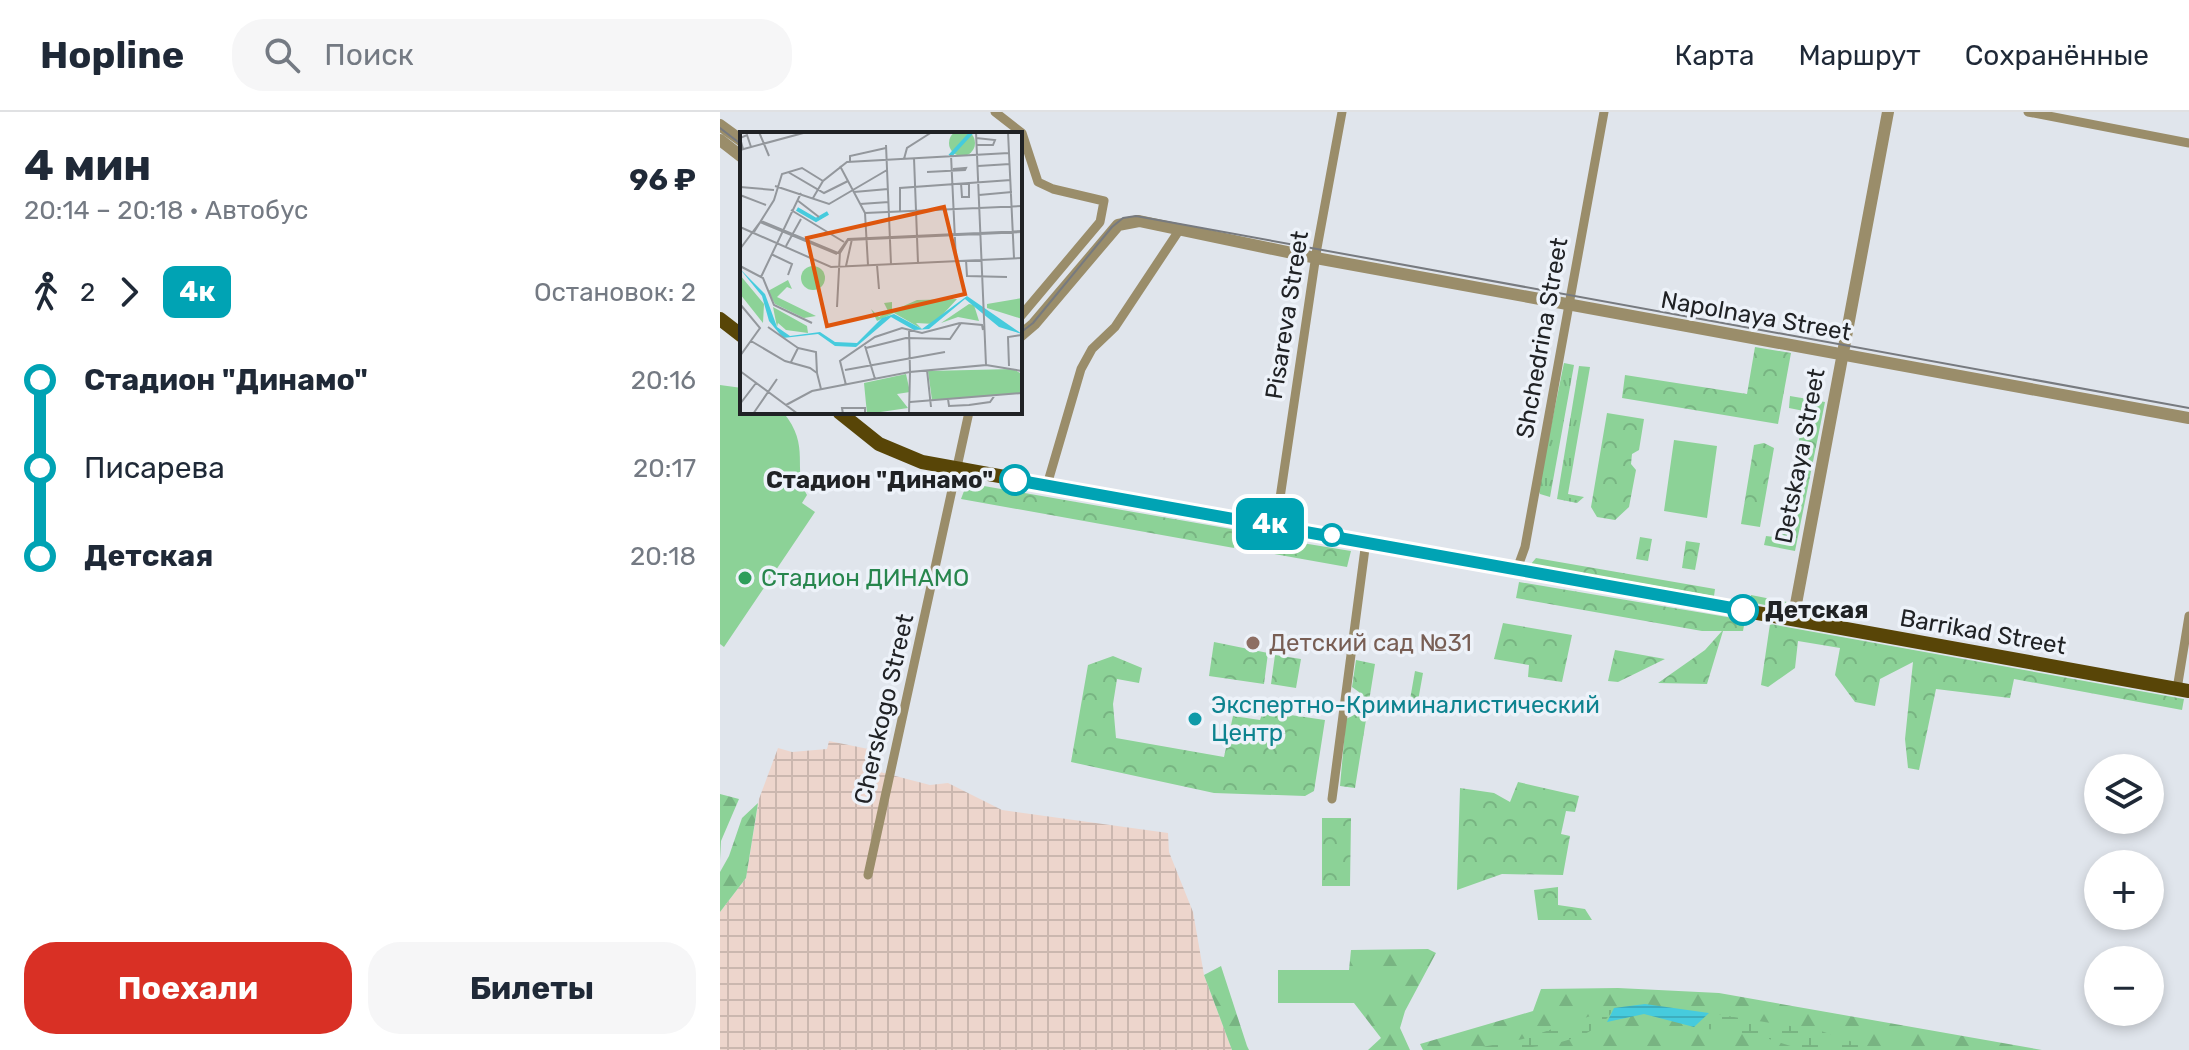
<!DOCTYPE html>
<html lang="ru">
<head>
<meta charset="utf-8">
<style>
	:root { --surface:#fff; --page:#f6f6f7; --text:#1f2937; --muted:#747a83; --line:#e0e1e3; --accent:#d93025 }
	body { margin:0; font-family:Rubik,sans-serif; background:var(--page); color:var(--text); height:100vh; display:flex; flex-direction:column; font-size:30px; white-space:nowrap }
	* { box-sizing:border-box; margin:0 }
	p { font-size:26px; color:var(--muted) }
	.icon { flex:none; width:44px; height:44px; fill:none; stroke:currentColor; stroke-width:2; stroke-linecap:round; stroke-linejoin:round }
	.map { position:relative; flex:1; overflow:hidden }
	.sheet { display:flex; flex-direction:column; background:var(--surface); width:720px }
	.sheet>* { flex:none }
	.badge { padding:0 16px; border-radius:12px; font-size:28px; line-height:52px }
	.fabs { position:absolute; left:1364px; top:642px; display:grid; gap:16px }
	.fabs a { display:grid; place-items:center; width:80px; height:80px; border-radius:50%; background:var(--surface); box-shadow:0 4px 12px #0003; font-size:40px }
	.map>.badge { position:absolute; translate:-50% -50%; box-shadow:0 0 0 4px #fff }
	.legs { display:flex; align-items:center; gap:12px; height:88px; padding:0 24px; font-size:26px }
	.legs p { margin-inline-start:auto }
	.head { display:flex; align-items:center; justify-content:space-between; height:136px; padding:0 24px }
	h1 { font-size:44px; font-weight:700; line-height:60px }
	.cta { display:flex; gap:16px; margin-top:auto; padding:16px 24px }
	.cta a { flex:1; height:92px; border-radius:32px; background:var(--accent); color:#fff; font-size:32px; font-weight:700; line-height:92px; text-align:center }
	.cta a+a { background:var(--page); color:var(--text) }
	ul { padding:0 24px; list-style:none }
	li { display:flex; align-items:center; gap:28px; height:88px; font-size:30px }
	li i { display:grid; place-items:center; width:12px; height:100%; margin:0 10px; background:currentColor }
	li i::after { content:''; width:20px; height:20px; margin:-10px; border:6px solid; border-radius:50%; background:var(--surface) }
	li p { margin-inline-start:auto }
	li:first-child i { background:linear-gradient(#0000 50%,currentColor 0) }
	li:last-child i { background:linear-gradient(currentColor 50%,#0000 0) }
	header { display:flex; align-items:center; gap:48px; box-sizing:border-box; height:112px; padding:0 40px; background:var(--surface); border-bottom:2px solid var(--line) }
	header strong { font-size:38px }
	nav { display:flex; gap:44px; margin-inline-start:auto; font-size:28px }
	.search { width:560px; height:72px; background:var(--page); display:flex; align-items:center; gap:20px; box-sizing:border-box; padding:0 28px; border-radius:32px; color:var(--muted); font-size:30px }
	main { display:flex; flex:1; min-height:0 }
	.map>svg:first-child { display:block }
</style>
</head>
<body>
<header>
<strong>Hopline</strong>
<div class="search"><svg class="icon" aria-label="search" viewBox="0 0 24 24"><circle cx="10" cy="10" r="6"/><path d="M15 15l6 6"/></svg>Поиск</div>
<nav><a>Карта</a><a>Маршрут</a><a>Сохранённые</a></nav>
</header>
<main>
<section class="sheet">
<div class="head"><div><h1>4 мин</h1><p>20:14 – 20:18 · Автобус</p></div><b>96 ₽</b></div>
<div class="legs"><svg class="icon" aria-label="walk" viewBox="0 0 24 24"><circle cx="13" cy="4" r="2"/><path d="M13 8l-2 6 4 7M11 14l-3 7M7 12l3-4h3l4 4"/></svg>2<svg class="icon" aria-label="forward" viewBox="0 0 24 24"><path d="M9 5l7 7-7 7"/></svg><b class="badge" style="background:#00a3b4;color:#fff">4к</b><p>Остановок: 2</p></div>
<ul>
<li><i style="color:#00a3b4"></i><b>Стадион &quot;Динамо&quot;</b><p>20:16</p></li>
<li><i style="color:#00a3b4"></i><span>Писарева</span><p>20:17</p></li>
<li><i style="color:#00a3b4"></i><b>Детская</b><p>20:18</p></li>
</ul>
<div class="cta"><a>Поехали</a><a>Билеты</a></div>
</section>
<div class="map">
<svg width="1469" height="938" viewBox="0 0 1469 938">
	<defs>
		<pattern id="industrial-grid" width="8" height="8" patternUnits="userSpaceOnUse" patternTransform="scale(2)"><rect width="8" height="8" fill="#edd5cc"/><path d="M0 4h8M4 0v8" fill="none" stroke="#cbb7af"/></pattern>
		<pattern id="grass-tufts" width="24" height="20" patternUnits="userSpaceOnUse" patternTransform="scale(2)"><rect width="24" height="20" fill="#8cd297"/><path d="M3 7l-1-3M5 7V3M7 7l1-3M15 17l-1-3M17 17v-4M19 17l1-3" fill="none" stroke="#78b482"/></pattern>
		<pattern id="forest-firs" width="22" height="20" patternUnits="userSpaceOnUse" patternTransform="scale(2)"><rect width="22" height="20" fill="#8cd297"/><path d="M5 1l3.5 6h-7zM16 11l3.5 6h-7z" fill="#78b482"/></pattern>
		<pattern id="wetland-marsh" width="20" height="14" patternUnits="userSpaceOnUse" patternTransform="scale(2)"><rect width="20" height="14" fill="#8cd297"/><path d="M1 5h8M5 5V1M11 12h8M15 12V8" fill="none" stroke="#78b482"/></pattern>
		<pattern id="park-crowns" width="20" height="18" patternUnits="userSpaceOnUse" patternTransform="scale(2)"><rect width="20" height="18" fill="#8cd297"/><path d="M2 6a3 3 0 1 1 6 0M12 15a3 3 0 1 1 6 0" fill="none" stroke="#78b482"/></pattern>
		<pattern id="water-rules" width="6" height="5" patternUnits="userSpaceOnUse" patternTransform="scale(2)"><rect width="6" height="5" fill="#46cbdd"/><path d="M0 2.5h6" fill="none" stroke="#3daebe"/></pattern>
	</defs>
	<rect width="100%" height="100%" fill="#e0e5ec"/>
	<!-- industrial -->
	<path fill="url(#industrial-grid)" d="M109,629L163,640L160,660L210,673L228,671L282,698L448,721L449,740L473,800L484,863L512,938H0V800L26,766L39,687L58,636L72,640L107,637Z"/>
	<!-- grass -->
	<path fill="url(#grass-tufts)" d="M844,251L854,253L830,385L820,382L818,377Z
		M859,254L870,255L848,382L864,385L857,391L837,387Z"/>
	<!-- forest -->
	<path fill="url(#forest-firs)" d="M0,682L19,687L1,729L0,748Z
		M38,691L26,766L0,800V760L9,744L22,706Z
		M708,837L716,841L685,899L680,916L690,938H648L661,926L634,891H660L629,858L631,838Z
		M501,854L527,934L529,938H512L484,863Z
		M898,876L999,881L1322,938H703L700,932L813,899L821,877Z"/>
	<!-- wetland -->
	<path fill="url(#wetland-marsh)" d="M894,896C873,938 788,938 747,938L803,927Z
		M989,901L1101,919L1156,938H1083L1043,925L974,915Z"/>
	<!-- park -->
	<path fill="url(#park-crowns)" d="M1035,235L1071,241L1058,312L902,286L905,263L1027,282Z
		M1070,284L1105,290L1075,439L1044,433L1046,424L1062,426L1084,299L1069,296Z
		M887,301L924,307L919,338L912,342L911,352L916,358L909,395L895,408L877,405L871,395Z
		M1044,331L1054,336L1040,415L1021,412L1034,333Z
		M247,371L517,418L514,436L241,387Z
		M534,423L631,439L627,455L531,438Z
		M920,425L932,427L928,449L916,447Z
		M966,429L980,431L975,458L962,456Z
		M816,446L995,477L994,484L811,452Z
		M799,470L1025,508L1023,519H1003L987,572L938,571L985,538L1002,519H982L796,486Z
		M1031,483L1067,490L1060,496L1030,490Z
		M783,511L852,523L842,570L808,565L809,553L774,547Z
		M1050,512L1464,587L1462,598L1294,567L1290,586L1216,577L1199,658L1188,656L1185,627L1193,550L1160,567L1155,594L1135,590L1115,563L1120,536L1078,529L1075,556L1048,575L1041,573Z
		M494,530L548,541L544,572L489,564Z
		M895,538L945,547L898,570L888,569Z
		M555,543L581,547L576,576L551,572Z
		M393,544L422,556L419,571L397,567L393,592L396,626L504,645L513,604L540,608L543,599L605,608L594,679L585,684L494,681L351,650L368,553Z
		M636,548L655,552L635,676L620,674L626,607L636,602L639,580L632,575Z
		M695,559L703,561L696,600L688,599Z
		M798,670L859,684L855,700L846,699L841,722L850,724L843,763L782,762L737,778L740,676L774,681L790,690Z
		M602,706H631L630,774H602Z
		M838,775V793L865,797L872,808H818L814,778Z"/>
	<!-- pitch -->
	<path fill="#8cd297" d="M0,273L22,276V300H63C92,335 71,357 87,383L82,391L95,400L4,535L0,532Z
		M954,328L997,334L987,406L944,399Z
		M558,858H660V891H558Z"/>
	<!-- water -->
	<path fill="url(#water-rules)" d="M925,892L989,901L974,915L924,902L887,910L894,896Z"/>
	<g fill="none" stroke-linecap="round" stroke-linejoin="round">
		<!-- minor -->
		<path stroke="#9a8d6a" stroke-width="9" d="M275,0L302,21L318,70L333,77L384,89L380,110L300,205
			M1308,0L1469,31
			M327,373L361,257L372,237L395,215L460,117
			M556,413L597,136L622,0
			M797,457L805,435L884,0
			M1457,577L1469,504
			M612,687L646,429
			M148,763L249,300"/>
		<!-- tertiary -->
		<path stroke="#9a8d6a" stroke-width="12" d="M0,13L22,29
			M0,28L22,45
			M300,224L314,212L398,113L419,109L596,146L1469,306
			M1073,508L1168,0"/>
		<!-- primary -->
		<path stroke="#584507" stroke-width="14" d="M0,207L22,224
			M119,300L159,332L202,350L1469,579"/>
		<!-- tram -->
		<path stroke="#777a7f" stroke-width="2" d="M0,16L22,33
			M300,221L313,211L392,115L403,106L416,104L1469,296"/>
	</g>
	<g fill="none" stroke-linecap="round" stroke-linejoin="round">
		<defs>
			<path id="line-1" d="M295,368L1023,498"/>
		</defs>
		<!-- line-1 casing -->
		<use href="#line-1" stroke="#fff" stroke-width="18"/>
		<!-- line-1 -->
		<use href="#line-1" stroke="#00a3b4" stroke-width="12"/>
	</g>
	<!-- markers -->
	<g fill="#fff" stroke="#00a3b4" stroke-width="4">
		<circle cx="295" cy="368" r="14"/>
		<circle cx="612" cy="423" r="10"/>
		<circle cx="1023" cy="498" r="14"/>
	</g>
	<circle fill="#2e9e5b" stroke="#edf2f9" stroke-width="3" cx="25" cy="466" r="8"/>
	<circle fill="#8d6e63" stroke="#edf2f9" stroke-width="3" cx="533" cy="531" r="8"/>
	<circle fill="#0f9aa8" stroke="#edf2f9" stroke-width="3" cx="475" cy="607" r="8"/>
	<g text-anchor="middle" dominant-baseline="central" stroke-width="7" stroke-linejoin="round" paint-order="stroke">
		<!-- street labels -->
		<g font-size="24" fill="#202225" stroke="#edf2f9">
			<text transform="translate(567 203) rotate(-81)">Pisareva Street</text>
			<text transform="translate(1036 204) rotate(10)">Napolnaya Street</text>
			<text transform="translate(822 226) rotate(-80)">Shchedrina Street</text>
			<text transform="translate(1080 344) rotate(-79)">Detskaya Street</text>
			<text transform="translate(1263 520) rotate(10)">Barrikad Street</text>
			<text transform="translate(164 597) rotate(-77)">Cherskogo Street</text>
		</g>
		<!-- stop labels -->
		<g font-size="24" font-weight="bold" fill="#202225" stroke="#edf2f9" text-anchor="end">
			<text x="273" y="368">Стадион "Динамо"</text>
			<text x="1045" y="498" text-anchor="start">Детская</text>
		</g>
		<!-- leisure labels -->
		<g font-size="24" fill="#27864d" stroke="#edf2f9" text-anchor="start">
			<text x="41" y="466">Стадион ДИНАМО</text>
		</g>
		<!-- education labels -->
		<g font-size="24" fill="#785e54" stroke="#edf2f9" text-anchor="start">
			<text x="549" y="531">Детский сад №31</text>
		</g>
		<!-- culture labels -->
		<g font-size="24" fill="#0d838f" stroke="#edf2f9" text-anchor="start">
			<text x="491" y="593">Экспертно-Криминалистический<tspan x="491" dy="28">Центр</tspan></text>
		</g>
	</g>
	<!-- overview -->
	<g transform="translate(20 20)">
		<rect width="282" height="282" fill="#e0e5ec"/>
		<path d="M0,143L24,172L23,191L0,162ZM48,148L52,157L47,155L37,165L76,184L64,186L35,172L28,159ZM282,166V187L247,176V172ZM217,167L194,192L176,191L182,197L154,181L137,189L131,177L139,185L148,179L144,171L152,170V179L177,168ZM229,172L234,173L239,189L218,185L201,191ZM33,175L67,194L68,201L46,198L38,191L37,195Z" fill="#8cd297"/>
		<path d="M209 11a13 13 0 1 1 26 0a13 13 0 1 1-26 0Z" fill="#8cd297"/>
		<path d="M273,237L282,242L281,261L192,268L188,239ZM166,242L170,260L157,262L168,276L127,282L124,251Z" fill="#8cd297"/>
		<path d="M61 146a12 12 0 1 1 24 0a12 12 0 1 1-24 0Z" fill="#8cd297"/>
		<path d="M0,137L25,162L37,195L50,204L80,200L95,210L117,211L142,186L154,182L182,197L227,164L282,202L259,195L225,167L189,197L174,198L151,185L116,215L95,214L78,202L43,206L29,189L22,164Z" fill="#46cbdd"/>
		<path fill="none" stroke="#46cbdd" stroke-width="4" d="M210,24L232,0M57,77L76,88L88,81"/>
		<path fill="none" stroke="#93979c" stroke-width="2" d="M19,0L29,24M268,0L274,126M236,6L255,8L253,13H237M146,13L151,132M3,17L0,6L7,3L11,15M0,18L67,0M211,23L216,129M174,26L178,131M164,27L167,16L192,0M110,30V24L146,16M100,34L125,81L128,133M238,34L270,32M48,40L84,61L108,49M187,40L225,38L226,36L213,37M221,51L222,65H229V51M35,54L89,72L147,38M0,55L34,58M114,60L148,57M0,63L26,73M239,63L272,60M73,66L83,49L107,30L269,21M57,68L79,85M120,72L149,70M51,78L104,110M160,79V56L271,48M125,81L282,74M20,90L97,122M0,95L91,135L282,126M14,100L34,68L42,42L62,36L83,49M46,114L61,87M0,117L21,89L98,121L108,107L282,99M100,121L108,108L282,100M31,122L52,132L48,143M226,128L227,144L267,145M137,133L139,157M0,134L23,146L34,173L72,191M106,134L112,107M21,145L61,61M0,172L20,196L0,224M97,175L100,119M28,195L58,216L51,230M11,209L45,229L70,236L77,241L81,257M125,214L135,247M58,216L76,220L77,241M126,216L166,206L210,207L221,191L242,193L243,198M246,233L282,239M269,234L268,205L282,203M105,238L205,220M187,238L191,275M0,239L58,282M106,253L100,229L135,205L162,196L182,201L220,191M208,267L209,274L229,273L250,270L255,263M170,270L282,261M0,272L16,251M46,273L72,259L170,240L169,197M13,282L37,247M103,282L102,276H125V282M169,282L170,240L246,233L236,0"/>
		<path fill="#de560d" fill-opacity="0.15" stroke="#de560d" stroke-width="4" d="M204,75L225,162L87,194L67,106Z"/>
		<rect width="282" height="282" fill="none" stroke="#202225" stroke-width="4"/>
	</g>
</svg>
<div class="fabs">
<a><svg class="icon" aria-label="layers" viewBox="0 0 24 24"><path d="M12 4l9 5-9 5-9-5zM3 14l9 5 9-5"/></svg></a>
<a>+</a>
<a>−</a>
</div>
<b class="badge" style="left:550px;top:412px;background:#00a3b4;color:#fff">4к</b>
</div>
</main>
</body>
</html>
